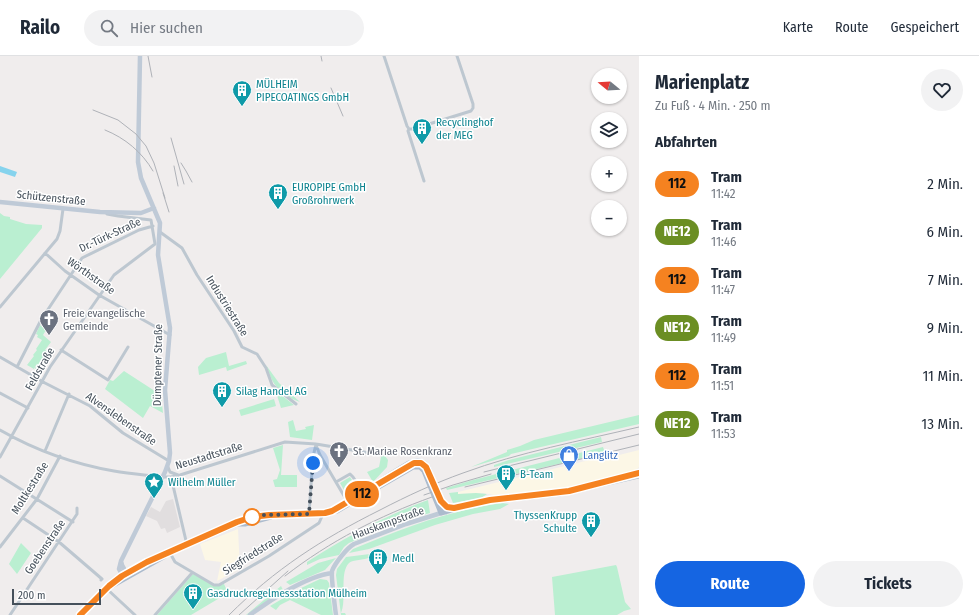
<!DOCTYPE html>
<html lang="de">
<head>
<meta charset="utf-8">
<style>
	:root { --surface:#fff; --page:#f2f2f3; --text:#1f2937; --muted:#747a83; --line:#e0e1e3; --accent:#1565e2 }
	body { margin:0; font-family:"Fira Sans Condensed",sans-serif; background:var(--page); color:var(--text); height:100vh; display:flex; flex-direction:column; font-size:15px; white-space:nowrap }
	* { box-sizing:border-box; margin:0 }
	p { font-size:13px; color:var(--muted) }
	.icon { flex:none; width:22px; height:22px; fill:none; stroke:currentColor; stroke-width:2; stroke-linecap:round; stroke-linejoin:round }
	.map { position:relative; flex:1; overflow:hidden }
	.sheet { display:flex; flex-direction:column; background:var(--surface); width:340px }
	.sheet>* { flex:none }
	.badge { padding:0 8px; border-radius:13px; font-size:14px; line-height:26px }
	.needle { width:26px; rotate:288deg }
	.tools { position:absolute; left:591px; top:12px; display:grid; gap:8px }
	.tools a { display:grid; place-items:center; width:36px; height:36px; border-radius:50%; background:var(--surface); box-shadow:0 1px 3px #0004; font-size:20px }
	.scale { position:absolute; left:12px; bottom:10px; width:89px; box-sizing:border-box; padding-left:4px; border:2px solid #45505b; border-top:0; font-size:11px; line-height:14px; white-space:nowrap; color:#45505b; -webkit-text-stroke:3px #fff; paint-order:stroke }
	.you { position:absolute; width:20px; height:20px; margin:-10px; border:3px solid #fff; border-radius:50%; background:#1a73e8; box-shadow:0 0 0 6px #1a73e833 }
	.map>.badge { position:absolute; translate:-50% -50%; box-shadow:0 0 0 2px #fff }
	h2 { padding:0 16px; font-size:15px; line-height:36px }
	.round { display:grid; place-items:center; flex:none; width:42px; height:42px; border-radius:21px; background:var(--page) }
	.summary { display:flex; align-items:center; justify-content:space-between; height:68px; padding:0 16px }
	h1 { font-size:19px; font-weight:700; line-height:30px }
	.cta { display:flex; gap:8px; margin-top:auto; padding:8px 16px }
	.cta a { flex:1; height:46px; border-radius:24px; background:var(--accent); color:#fff; font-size:16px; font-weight:700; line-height:46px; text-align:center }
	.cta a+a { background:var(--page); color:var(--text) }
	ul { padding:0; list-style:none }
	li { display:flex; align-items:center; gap:12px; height:48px; padding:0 16px }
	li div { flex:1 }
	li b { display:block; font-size:15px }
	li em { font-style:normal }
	li .badge { min-width:44px; font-weight:700; text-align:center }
	header { display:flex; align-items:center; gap:24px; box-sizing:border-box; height:56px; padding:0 20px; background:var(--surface); border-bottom:1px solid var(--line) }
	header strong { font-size:19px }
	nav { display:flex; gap:22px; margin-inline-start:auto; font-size:14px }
	.search { width:280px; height:36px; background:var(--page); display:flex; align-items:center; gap:10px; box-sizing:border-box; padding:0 14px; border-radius:22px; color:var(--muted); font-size:15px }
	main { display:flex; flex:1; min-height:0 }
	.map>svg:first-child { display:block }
</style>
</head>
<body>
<header>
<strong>Railo</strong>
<div class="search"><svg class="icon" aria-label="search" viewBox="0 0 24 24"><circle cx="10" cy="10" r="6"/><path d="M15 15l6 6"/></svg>Hier suchen</div>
<nav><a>Karte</a><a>Route</a><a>Gespeichert</a></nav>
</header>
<main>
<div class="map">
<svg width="639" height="559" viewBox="0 0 639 559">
	<rect width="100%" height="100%" fill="#f0eded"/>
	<!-- commercial -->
	<path fill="#fcf7e6" d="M639,394V411L634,416L571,432L549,435L494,439L483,437L458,438V436L610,399L611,401Z
		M238,473L240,513L217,525L221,506L205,504L200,488Z"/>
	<!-- education -->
	<path fill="#e1dedf" d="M173,443L180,471L167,477L165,472L161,473L157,465L146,460L151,451L160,456L166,445Z"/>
	<!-- green -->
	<path fill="#baefd1" d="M0,157L4,160L10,161V163L26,168L42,169V172L0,223Z
		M40,269L46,274L43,279L51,286L45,294L51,298L40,313L41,315L35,313L37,307L34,313L27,309L34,300L33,299L37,294L36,293L42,284L37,281L38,279L36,278Z
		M226,296L229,310L246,305L247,308L227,315L226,311L199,319L198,311L206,302Z
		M266,309L279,327L300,346C290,343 277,334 272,324C270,320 268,314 266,309Z
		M124,315L161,339L163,357L150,350L143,362L105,333L110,324L113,325Z
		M275,333L276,335L294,349L281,352Z
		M274,343L276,350L241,360L239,354Z
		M639,359V368L511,398L509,400L471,411L507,396V394L520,390L534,384Z
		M293,364L296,375L306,373L305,371L314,369L312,384L290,381L288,366Z
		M601,381L602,386L494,411V409L509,404Z
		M283,389L281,419H297V431H275L273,424L277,423L280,414L273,392Z
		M603,391L605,397L447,434L446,432L473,424Z
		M382,396L388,404L387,411L373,426L367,416L379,411Z
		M350,421L359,435L348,441L340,427Z
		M458,436V438L476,437L487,438L481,442L453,447L449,437Z
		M428,444L430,457L403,465L349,487L344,491L339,499L320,503L307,509V506C346,481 384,460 428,444Z
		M502,447L509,448L500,453L473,458L435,469L369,493L349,497L353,493C401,473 450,454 502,447Z
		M21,487L31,497L17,518L9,508Z
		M370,498V501C364,505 353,503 349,507C339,517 347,543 341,557H345L346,559H341L336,519L337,513L346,501Z
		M336,502L325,514L290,529L286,526L318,507Z
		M616,509L617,511L625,546L631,553L624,555L617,559H555L552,521Z
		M193,518L214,529L224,528L228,537L191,559H157Z
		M320,523L327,524L329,527L333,559H321L290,544L280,549L276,554L270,550L299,533Z
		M281,530L283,534L247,559H246Z"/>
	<!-- water -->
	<path fill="#86d3ed" d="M0,110L17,116L15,121L0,116Z"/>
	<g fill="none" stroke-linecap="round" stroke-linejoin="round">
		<!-- street -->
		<path stroke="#bdc7d0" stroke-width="3" d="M384,0L407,70L409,73L408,75L424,125
			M409,73H413L471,55L473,52V48L457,0
			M160,176L182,192L197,219L234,275L242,291L257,298L266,312L272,329L296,348
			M45,197L65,215L99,239L170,279
			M0,251L57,183L60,175L63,153
			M61,294L108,324L128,291
			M0,301L45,327L90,350L123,377L169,405
			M17,311L41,264L82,202L139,174L153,170
			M0,337L28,352
			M0,374C35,394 74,408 114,415C130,418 147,419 163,421H171L180,419L285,386L316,388L382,399
			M316,389L320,399L347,445
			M45,395L69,338
			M0,401L50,311L114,219L155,188L151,164L118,160L107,158
			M168,411L170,416L178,419
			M0,420L73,466
			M171,421L187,489
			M336,426L350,418L353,421L363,436
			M309,458L313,401L316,388
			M23,462L59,486L102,523L101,524
			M0,491L37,443L60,400
			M170,497L175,506L214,529H219L269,500L319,467L323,458
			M107,533L135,559
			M10,559L77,458V452
			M155,559L192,517"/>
		<!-- secondary -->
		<path stroke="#bfcad7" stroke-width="4.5" d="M0,146L100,156L141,157L154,152
			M121,505L122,509L128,520
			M124,522L119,513L121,505L165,416L169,405L170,397L165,334L170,272L158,199L160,167L141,122L138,106L140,0
			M250,559C270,544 307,520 332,517
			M336,559C335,552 331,520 332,515C335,507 347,492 354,488L406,468L441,457"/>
		<!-- primary -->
		<path stroke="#acbbcd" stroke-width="5" d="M335,455L347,445L409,407C417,403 423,404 428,411L446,456
			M238,468H245L271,461
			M108,532L165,500
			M80,559L107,533L113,525L122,519L145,506L170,497L237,468L244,462L257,459L323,458L337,455L413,411H420L424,415L441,457L477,447L559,438L639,420"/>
		<!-- tram -->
		<path stroke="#afb2b8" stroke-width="1" d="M80,559L109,530L127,518L147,506L237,466L252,461L269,459L325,457L332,455L414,407H421L426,411L441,445L447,451L454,452L490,444L569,435L639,417"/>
		<!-- rail -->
		<path stroke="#afb2b8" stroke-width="1" d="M148,0L152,21
			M321,0L322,5
			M331,32L343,60
			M93,54L118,64L136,78L146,90L154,107L165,142
			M105,74C125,82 142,96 153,115
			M171,82L184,128
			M181,107L186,115L192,126
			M174,110L178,130
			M163,137L169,156
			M220,233L227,249L246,276
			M484,416L639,378
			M465,431L639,389
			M424,439L453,429L491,418
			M285,520C330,485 379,460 432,441
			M229,559C275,513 322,483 380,454C407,440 435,427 463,417C520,396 580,385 639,371
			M239,559L288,515"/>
	</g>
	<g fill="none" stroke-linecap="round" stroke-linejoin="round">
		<defs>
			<path id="line" d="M80,559L109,530L122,520L147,506L237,466L252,461L269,459L325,457L332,455L414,407H421L426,411L441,445L447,451L454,452L490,444L569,435L639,417"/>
		</defs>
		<!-- line casing -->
		<use href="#line" stroke="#fff" stroke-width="9"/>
		<!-- line -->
		<use href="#line" stroke="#f58220" stroke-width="6"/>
		<!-- walk -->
		<path stroke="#45505b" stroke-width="4" stroke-dasharray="0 7.2" d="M252,461L251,460L263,459L309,458L313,407"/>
	</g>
	<!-- icons -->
	<defs>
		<symbol id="building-pin" viewBox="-11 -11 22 30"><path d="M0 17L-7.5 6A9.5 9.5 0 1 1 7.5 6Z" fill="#0f9aa8" stroke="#fff"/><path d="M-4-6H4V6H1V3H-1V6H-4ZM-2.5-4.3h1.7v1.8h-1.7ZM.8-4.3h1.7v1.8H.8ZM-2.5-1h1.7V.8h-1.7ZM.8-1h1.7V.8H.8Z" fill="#fff"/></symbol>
		<symbol id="church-pin" viewBox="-11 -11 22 30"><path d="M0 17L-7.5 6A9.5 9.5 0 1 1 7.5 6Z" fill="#6b7280" stroke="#fff"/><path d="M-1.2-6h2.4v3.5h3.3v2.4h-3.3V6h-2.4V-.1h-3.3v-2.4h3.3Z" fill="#fff"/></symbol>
		<symbol id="shop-pin" viewBox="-11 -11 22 30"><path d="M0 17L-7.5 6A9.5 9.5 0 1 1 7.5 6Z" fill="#3f7fe0" stroke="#fff"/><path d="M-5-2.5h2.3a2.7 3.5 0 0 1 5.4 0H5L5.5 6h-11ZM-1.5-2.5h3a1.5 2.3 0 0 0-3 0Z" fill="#fff"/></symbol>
		<symbol id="sight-pin" viewBox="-11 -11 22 30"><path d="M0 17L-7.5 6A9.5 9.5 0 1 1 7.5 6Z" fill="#0f9aa8" stroke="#fff"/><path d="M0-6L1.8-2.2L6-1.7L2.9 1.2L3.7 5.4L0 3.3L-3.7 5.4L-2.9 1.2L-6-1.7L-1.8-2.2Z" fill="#fff"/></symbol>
	</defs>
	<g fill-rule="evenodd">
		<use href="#building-pin" x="231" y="23" width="22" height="30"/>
		<use href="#building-pin" x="411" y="61" width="22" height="30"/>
		<use href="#building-pin" x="267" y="126" width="22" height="30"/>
		<use href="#church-pin" x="38" y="252" width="22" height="30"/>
		<use href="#building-pin" x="211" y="324" width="22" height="30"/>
		<use href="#church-pin" x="328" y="384" width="22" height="30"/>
		<use href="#shop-pin" x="558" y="388" width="22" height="30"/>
		<use href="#building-pin" x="495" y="407" width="22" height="30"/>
		<use href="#sight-pin" x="143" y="415" width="22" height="30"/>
		<use href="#building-pin" x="580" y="454" width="22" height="30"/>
		<use href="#building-pin" x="367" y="491" width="22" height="30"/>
		<use href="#building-pin" x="182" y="526" width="22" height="30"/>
	</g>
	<!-- markers -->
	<circle fill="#fff" stroke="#f58220" stroke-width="2" cx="252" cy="461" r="8"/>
	<g text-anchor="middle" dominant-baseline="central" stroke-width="3" stroke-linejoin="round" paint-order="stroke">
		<!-- culture labels -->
		<g font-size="11" fill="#0d838f" stroke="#fff" text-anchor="start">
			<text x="256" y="28">MÜLHEIM<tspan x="256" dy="13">PIPECOATINGS GmbH</tspan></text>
			<text x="436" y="66">Recyclinghof<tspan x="436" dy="13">der MEG</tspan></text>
			<text x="292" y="131">EUROPIPE GmbH<tspan x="292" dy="13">Großrohrwerk</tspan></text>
			<text x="236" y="335">Silag Handel AG</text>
			<text x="520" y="418">B-Team</text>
			<text x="168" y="426">Wilhelm Müller</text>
			<text x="577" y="459" text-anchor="end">ThyssenKrupp<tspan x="577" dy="13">Schulte</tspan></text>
			<text x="392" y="502">Medl</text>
			<text x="207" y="537">Gasdruckregelmessstation Mülheim</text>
		</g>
		<!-- street labels -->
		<g font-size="11" fill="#45505b" stroke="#fff">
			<text transform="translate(51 142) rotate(6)">Schützenstraße</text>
			<text transform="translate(110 179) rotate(-25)">Dr.-Türk-Straße</text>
			<text transform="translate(91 220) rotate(35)">Wörthstraße</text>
			<text transform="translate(227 250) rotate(58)">Industriestraße</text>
			<text transform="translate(158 309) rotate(-89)">Dümptener Straße</text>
			<text transform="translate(40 313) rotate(-60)">Feldstraße</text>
			<text transform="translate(121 363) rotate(35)">Alvenslebenstraße</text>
			<text transform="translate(209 400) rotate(-17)">Neustadtstraße</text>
			<text transform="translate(30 432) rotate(-58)">Moltkestraße</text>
			<text transform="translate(388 467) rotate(-20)">Hauskampstraße</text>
			<text transform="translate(45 491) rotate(-56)">Goebenstraße</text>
			<text transform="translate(253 498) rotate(-32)">Siegfriedstraße</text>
		</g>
		<!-- worship labels -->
		<g font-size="11" fill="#5b616d" stroke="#fff" text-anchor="start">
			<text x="63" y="257">Freie evangelische<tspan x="63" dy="13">Gemeinde</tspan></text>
			<text x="353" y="395">St. Mariae Rosenkranz</text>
		</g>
		<!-- shop labels -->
		<g font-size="11" fill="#366cbe" stroke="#fff" text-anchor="start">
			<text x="583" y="399">Langlitz</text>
		</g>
	</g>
</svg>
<div class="tools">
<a><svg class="needle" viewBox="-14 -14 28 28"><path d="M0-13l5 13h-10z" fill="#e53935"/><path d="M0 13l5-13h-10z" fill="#747a83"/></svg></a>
<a><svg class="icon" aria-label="layers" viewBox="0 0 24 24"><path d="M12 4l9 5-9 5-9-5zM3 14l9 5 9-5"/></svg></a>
<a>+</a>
<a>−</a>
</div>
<div class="scale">200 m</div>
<div class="you" style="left:313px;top:407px"></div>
<b class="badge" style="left:362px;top:438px;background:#f58220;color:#111">112</b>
</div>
<section class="sheet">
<div class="summary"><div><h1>Marienplatz</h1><p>Zu Fuß · 4 Min. · 250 m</p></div><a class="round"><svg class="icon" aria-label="heart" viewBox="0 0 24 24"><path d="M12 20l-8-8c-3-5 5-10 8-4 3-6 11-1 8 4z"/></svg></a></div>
<h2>Abfahrten</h2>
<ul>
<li><span class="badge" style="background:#f58220;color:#111">112</span><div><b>Tram</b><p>11:42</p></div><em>2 Min.</em></li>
<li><span class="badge" style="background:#6b8e23;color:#fff">NE12</span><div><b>Tram</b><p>11:46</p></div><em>6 Min.</em></li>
<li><span class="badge" style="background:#f58220;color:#111">112</span><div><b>Tram</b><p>11:47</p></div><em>7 Min.</em></li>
<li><span class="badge" style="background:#6b8e23;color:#fff">NE12</span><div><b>Tram</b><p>11:49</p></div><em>9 Min.</em></li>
<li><span class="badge" style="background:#f58220;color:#111">112</span><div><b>Tram</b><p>11:51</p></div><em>11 Min.</em></li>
<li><span class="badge" style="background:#6b8e23;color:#fff">NE12</span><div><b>Tram</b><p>11:53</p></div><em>13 Min.</em></li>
</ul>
<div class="cta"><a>Route</a><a>Tickets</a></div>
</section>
</main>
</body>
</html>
